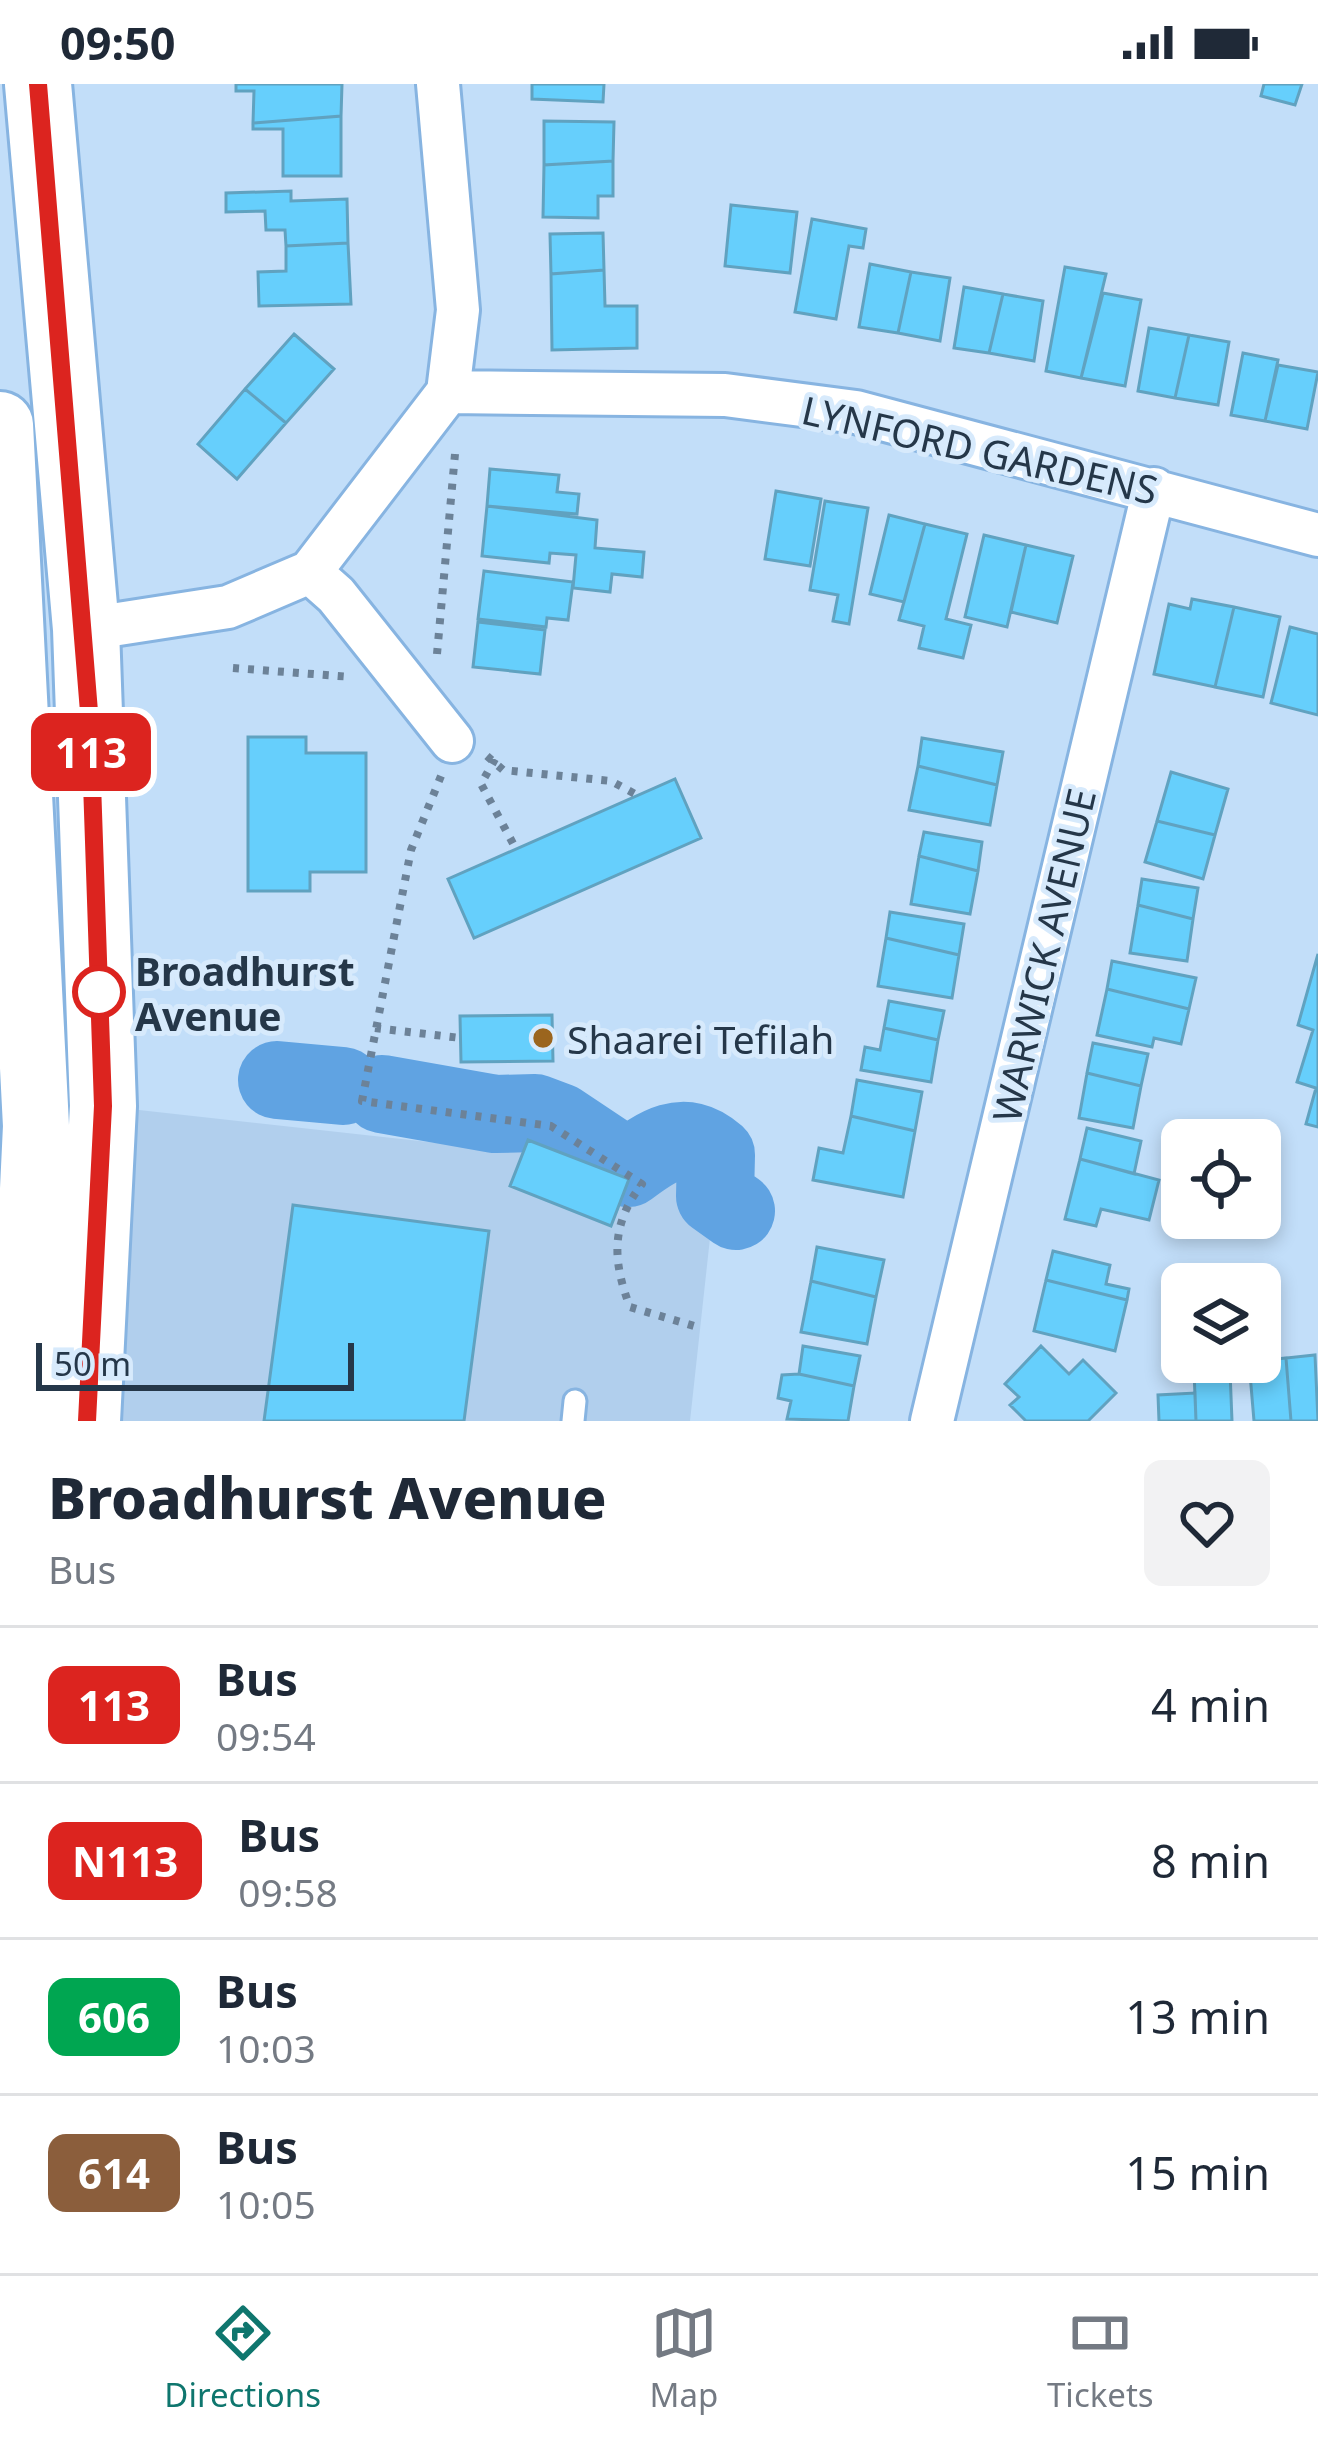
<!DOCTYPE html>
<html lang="en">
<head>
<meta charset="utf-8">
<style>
	:root { --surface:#fff; --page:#f2f2f3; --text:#1f2937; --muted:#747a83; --line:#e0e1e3; --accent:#0f766e }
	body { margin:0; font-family:"Noto Sans",sans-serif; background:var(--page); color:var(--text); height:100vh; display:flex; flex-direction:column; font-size:45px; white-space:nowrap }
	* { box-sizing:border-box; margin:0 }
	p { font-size:39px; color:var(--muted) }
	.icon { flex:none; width:66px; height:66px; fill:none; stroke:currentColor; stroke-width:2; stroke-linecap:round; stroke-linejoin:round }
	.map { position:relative; height:1337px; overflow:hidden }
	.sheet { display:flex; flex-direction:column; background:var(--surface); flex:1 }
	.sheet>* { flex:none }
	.badge { padding:0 24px; border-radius:18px; font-size:42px; line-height:78px }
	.buttons { position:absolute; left:1161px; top:1035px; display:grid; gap:24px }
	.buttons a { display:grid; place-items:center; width:120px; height:120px; border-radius:18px; background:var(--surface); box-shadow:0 6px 18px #0003; font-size:60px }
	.scale { position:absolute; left:36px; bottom:30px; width:318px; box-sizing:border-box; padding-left:12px; border:6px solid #253749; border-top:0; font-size:33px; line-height:42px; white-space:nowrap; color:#253749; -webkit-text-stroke:9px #d7eafc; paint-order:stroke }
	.map>.badge { position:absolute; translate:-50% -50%; box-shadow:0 0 0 6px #fff }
	.round { display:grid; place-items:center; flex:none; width:126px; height:126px; border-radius:18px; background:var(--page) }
	.overview { display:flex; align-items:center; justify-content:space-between; height:204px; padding:0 48px }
	h1 { font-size:57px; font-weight:800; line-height:90px }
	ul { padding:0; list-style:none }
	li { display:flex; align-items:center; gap:36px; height:156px; padding:0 48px; border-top:3px solid var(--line) }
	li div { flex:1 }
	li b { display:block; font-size:45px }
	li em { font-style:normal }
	li .badge { min-width:132px; font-weight:700; text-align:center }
	.status { display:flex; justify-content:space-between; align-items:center; height:84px; padding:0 60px; background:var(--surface); direction:ltr }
	.status svg { height:33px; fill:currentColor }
	.tab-bar { display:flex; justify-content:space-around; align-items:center; height:168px; border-top:3px solid var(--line); background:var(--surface); font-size:33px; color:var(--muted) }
	.tab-bar a { display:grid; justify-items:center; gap:6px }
	.tab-bar .selected { color:var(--accent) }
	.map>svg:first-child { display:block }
</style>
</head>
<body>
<div class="status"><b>09:50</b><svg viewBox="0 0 49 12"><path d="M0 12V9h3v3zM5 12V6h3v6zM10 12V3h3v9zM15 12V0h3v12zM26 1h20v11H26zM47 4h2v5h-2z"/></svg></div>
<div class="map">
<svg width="1318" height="1337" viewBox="0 0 1318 1337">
	<rect width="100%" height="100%" fill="#c2def9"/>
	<!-- built -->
	<path fill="#b1cfed" d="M103,1022L717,1090L690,1337H87Z"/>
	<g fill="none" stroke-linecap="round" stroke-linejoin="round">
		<!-- river -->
		<path stroke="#60a3e2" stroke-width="78" d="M277,996L343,1002
			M382,1010L495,1030L535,1029L559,1038L628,1084C656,1063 684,1042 716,1071L715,1112L736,1127"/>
	</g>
	<!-- building -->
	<path fill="#66cffc" stroke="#60a2c0" stroke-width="3" d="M236,0H342L341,32L253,39L254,7H236Z
		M532,0H604L603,18L532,15Z
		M1264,0H1302L1295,21L1261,12Z
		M341,32V92H283V45H253V39Z
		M544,37L614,38L613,77L544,81Z
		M613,77V112H598V134L543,133L544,81Z
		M291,107V117L347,115L348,159L286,162L285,146H266L265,127L226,128V109Z
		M731,121L797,128L790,189L725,182Z
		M812,135L866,145L863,164L849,162L836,235L795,228Z
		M603,149L604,186L551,190L550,150Z
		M348,159L351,220L259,222L258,188L286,187V162Z
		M870,180L911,188L898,249L859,243Z
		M1065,183L1106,190L1081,294L1046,287Z
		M604,186L605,222H637V264L552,266L551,190Z
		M911,188L950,194L940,257L898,249Z
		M964,203L1003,210L989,269L954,264Z
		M1103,209L1141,216L1125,302L1081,294Z
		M1003,210L1043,217L1034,277L989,269Z
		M1149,244L1189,251L1175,314L1138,307Z
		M294,250L334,285L286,339L245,305Z
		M1189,251L1229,258L1218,321L1175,314Z
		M1243,269L1278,276L1265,337L1231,331Z
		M1278,281L1318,288L1307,345L1265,337Z
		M245,305L286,339L237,395L198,360Z
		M490,385L559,391L557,408L579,410L577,430L487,422Z
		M776,407L821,415L810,482L765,475Z
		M825,417L868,424L849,540L833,537L838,511L810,506Z
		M487,422L597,436L595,464L644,468L642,493L612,490L610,508L573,504L576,471L550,469L549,479L482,472Z
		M889,431L925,440L904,518L870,510Z
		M925,440L967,450L946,535L971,541L963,574L919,564L924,542L899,536Z
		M984,451L1026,461L1007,543L965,533Z
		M1026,461L1073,472L1057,539L1011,528Z
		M484,487L573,498L568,536L547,534L546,543L478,535Z
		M1192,515L1234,523L1215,603L1154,590L1169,520L1190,525Z
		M1234,523L1280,533L1263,613L1215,603Z
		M478,538L545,546L540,590L473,583Z
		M1290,543L1318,550V631L1271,619Z
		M248,653H306V669H366V788H310V807H248Z
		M922,654L1003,668L997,701L918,682Z
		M918,682L997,701L990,741L909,726Z
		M1171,688L1228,705L1215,751L1157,737Z
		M675,695L701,754L474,854L448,795Z
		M1157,737L1215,751L1203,795L1145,778Z
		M924,748L982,758L978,787L919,772Z
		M919,772L978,787L970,830L911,820Z
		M1142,795L1198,804L1193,835L1138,821Z
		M1138,821L1193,835L1187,877L1130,869Z
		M890,828L964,840L959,871L886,854Z
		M886,854L959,871L952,914L878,902Z
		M1318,870V1043L1306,1040L1316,1004L1297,998L1313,946L1298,941Z
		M1112,877L1196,894L1189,925L1107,905Z
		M1107,905L1189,925L1181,960L1154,954L1152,963L1097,951Z
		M889,917L944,927L938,956L884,944Z
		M552,931L553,977L461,978L460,932Z
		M884,944L938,956L931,998L861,986L865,963L880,966Z
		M1093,959L1148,970L1141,1002L1087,989Z
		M1087,989L1141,1002L1133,1044L1079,1034Z
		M857,996L922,1008L915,1047L851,1032Z
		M851,1032L915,1047L903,1113L813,1096L819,1064L843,1069Z
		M1087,1044L1141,1057L1134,1090L1080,1075Z
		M528,1056L629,1095L611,1142L510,1102Z
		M1080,1075L1159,1096L1149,1136L1101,1125L1096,1142L1065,1135Z
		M293,1121L489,1147L464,1337H264Z
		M817,1163L884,1176L876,1213L811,1197Z
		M1053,1167L1110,1181L1106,1200L1129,1205L1127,1216L1046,1196Z
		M1046,1196L1127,1216L1115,1267L1034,1247Z
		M811,1197L876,1213L867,1260L801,1248Z
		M803,1262L860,1272L854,1302L799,1290Z
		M1041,1262L1069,1290L1083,1276L1116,1309L1088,1337H1026L1010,1321L1019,1313L1005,1300Z
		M1315,1271L1318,1337H1291L1286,1274Z
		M1286,1274L1291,1337H1254L1249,1278Z
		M1211,1278H1241L1242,1287H1230L1232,1337H1196L1194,1287H1211Z
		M799,1290L854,1302L848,1337L787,1335L791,1317L778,1314L782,1291Z
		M1195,1309L1196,1337H1159L1158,1311Z"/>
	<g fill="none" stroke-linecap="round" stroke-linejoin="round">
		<defs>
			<path id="service" d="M573,1337L575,1317"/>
			<path id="minor" d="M438,0L458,226L448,308
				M448,308L725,311L856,328L1318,451
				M310,488L336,511L452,657
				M86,545L228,523L310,488L448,308
				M932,1337L1154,405"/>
			<path id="trunk" d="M38,0L86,545L103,1022L87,1337
				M0,341L36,1042L22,1337"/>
		</defs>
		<!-- service casing -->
		<use href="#service" stroke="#87b4e1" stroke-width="27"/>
		<!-- minor casing -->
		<use href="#minor" stroke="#87b4e1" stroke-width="48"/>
		<!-- trunk casing -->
		<use href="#trunk" stroke="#87b4e1" stroke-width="72"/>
		<!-- path -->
		<path stroke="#6c8298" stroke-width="8" stroke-dasharray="6 9" stroke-linecap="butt" d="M437,570L455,370
			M233,584L352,593
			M487,672L503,686L611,697L637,711
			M495,675L481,700L516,765
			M441,692L411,766L362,1017L551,1042L642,1100C611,1140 612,1176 630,1223L701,1244
			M375,944L461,954"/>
		<!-- service -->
		<use href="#service" stroke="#fff" stroke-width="21"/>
		<!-- minor -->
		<use href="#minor" stroke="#fff" stroke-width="42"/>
		<!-- trunk -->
		<use href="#trunk" stroke="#fff" stroke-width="66"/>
	</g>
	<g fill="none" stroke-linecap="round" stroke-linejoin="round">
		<defs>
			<path id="line" d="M38,0L90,640L103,1022L87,1337"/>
		</defs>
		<!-- line casing -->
		<use href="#line" stroke="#fff" stroke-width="27"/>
		<!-- line -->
		<use href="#line" stroke="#dc241f" stroke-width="18"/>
	</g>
	<!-- markers -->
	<circle fill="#fff" stroke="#dc241f" stroke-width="6" cx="99" cy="908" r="24"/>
	<circle fill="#9b651e" stroke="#d7eafc" stroke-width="4.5" cx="543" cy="954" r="12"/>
	<g text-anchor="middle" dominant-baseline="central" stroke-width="10" stroke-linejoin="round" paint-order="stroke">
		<!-- street labels -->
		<g font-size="39" fill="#253749" stroke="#d7eafc">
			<text transform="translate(980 365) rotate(13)">LYNFORD GARDENS</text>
			<text transform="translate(1043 871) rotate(-77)">WARWICK AVENUE</text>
		</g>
		<!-- stop labels -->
		<g font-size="39" font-weight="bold" fill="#253749" stroke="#d7eafc" text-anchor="start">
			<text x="135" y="886">Broadhurst<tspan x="135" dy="45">Avenue</tspan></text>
		</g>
		<!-- poi labels -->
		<g font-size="39" fill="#253749" stroke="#d7eafc" text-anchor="start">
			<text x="567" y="954">Shaarei Tefilah</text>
		</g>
	</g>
</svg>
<div class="buttons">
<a><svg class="icon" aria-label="locate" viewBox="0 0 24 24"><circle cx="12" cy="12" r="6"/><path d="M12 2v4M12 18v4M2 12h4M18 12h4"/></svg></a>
<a><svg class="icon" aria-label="layers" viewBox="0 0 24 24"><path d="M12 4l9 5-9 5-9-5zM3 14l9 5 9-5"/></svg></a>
</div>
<div class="scale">50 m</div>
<b class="badge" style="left:91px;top:668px;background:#dc241f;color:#fff">113</b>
</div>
<section class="sheet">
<div class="overview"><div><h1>Broadhurst Avenue</h1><p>Bus</p></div><a class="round"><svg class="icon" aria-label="heart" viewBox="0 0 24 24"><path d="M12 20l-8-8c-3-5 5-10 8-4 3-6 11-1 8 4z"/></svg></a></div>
<ul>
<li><span class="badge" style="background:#dc241f;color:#fff">113</span><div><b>Bus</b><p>09:54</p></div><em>4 min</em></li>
<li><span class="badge" style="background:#dc241f;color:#fff">N113</span><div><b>Bus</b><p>09:58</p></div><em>8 min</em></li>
<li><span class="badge" style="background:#00a651;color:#fff">606</span><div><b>Bus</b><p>10:03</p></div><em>13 min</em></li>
<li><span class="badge" style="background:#8b5e3c;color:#fff">614</span><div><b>Bus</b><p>10:05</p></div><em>15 min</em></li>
</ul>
</section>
<nav class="tab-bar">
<a class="selected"><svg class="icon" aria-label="directions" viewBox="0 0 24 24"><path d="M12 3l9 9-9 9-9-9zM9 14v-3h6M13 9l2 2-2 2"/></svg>Directions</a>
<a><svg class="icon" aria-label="map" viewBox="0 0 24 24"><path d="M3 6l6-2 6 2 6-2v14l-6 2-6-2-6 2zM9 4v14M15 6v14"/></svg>Map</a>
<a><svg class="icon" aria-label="tickets" viewBox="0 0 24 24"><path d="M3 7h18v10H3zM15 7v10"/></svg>Tickets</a>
</nav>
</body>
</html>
